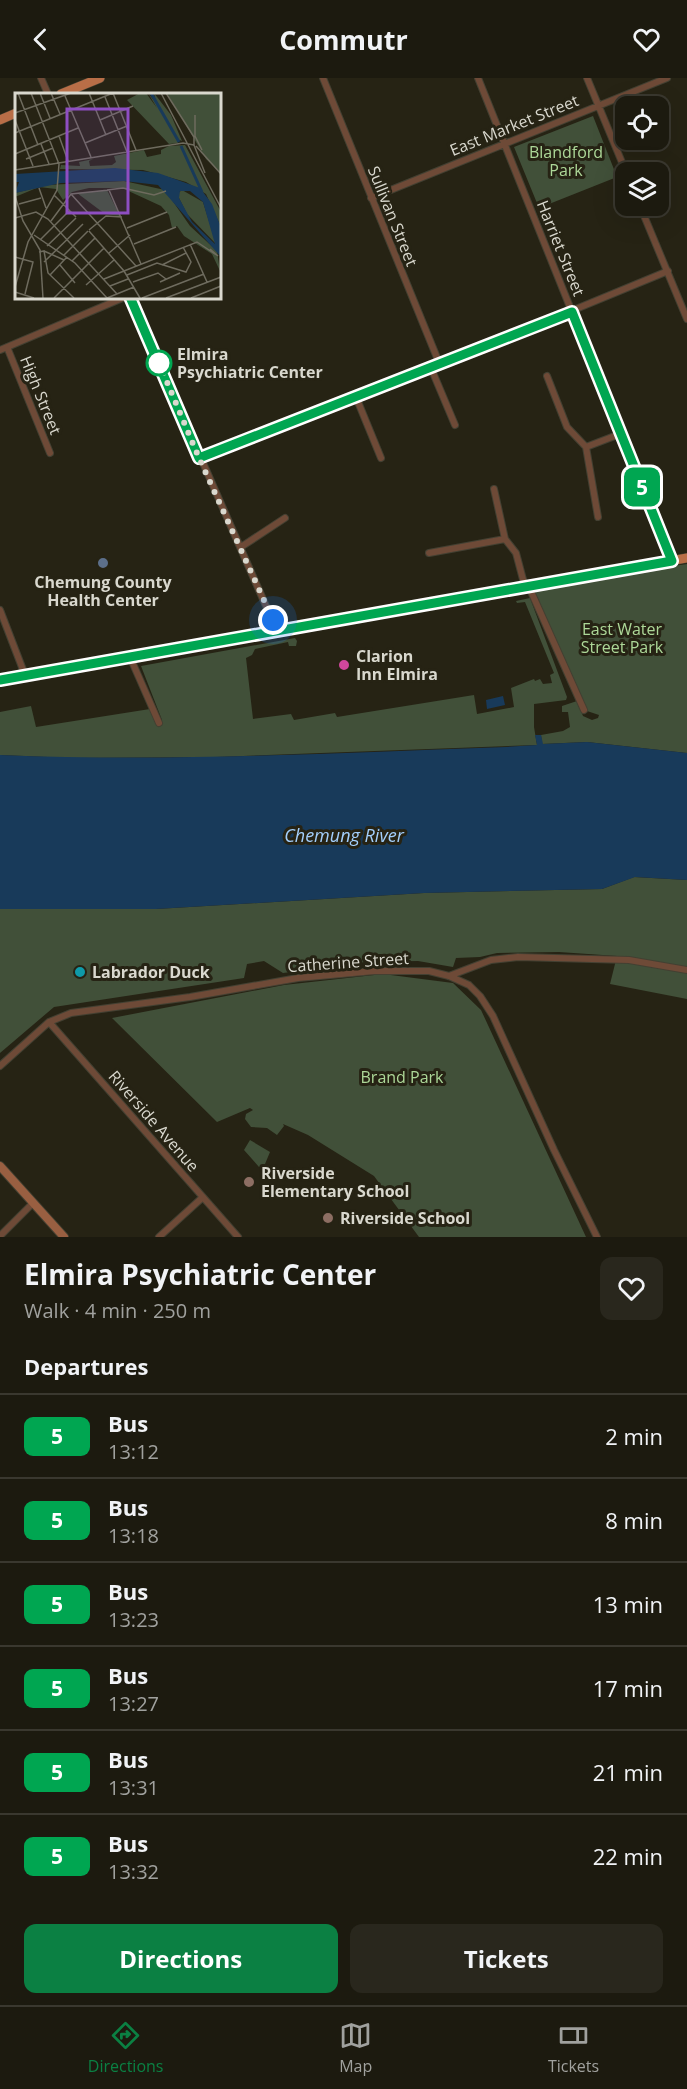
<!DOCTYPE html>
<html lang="en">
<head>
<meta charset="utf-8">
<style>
	:root { --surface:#1c1a0f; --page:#29271d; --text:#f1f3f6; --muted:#a0a19e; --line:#3a382f; --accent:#0b8043 }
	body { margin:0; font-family:"Open Sans",sans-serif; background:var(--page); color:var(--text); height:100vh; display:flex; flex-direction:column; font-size:22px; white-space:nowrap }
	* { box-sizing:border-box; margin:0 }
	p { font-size:20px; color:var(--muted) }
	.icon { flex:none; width:33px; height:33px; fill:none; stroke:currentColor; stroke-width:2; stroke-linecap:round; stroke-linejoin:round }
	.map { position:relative; height:1159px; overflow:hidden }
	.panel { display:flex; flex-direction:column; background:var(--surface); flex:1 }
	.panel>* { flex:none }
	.badge { padding:0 12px; border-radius:9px; font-size:21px; line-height:39px }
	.controls { position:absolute; left:615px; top:18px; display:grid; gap:12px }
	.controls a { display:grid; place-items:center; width:54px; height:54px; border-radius:12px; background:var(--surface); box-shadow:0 6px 24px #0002,0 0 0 2px var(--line); font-size:30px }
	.you { position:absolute; width:30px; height:30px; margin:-15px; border:4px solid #fff; border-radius:50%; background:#1a73e8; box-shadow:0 0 0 9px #1a73e833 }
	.map>.badge { position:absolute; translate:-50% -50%; box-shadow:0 0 0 3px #fff }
	h2 { padding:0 24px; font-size:22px; line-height:54px }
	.round { display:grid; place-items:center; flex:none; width:63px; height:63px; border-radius:12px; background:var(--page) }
	.overview { display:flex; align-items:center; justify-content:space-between; height:102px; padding:0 24px }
	h1 { font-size:28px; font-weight:700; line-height:45px }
	.action { display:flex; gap:12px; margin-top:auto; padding:12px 24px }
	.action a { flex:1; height:69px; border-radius:12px; background:var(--accent); color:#fff; font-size:24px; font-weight:700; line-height:69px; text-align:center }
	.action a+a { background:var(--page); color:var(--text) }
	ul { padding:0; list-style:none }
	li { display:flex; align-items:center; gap:18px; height:84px; padding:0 24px; border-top:2px solid var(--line) }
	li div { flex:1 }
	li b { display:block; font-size:22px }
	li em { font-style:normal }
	li .badge { min-width:66px; font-weight:700; text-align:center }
	header { display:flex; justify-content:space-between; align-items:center; height:78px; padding:0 24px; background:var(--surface); font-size:27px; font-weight:700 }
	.dock { display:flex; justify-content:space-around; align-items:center; height:84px; border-top:2px solid var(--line); background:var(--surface); font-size:16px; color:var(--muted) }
	.dock a { display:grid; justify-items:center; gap:3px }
	.dock .on { color:var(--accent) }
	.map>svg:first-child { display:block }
</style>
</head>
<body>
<header><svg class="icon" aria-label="back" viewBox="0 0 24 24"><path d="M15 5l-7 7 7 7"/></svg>Commutr<svg class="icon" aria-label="heart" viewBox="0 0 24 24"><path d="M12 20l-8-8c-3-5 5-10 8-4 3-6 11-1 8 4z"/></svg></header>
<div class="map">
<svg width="687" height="1159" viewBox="0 0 687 1159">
	<rect width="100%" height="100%" fill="#262314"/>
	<!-- green -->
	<path fill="#415039" d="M593,38L617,99L539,130L514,69Z
		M687,486V675L587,664L542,666L541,657L563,653L570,649L568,634H562V628L577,623L583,638L592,642L598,640L599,637L584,632L529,509Z
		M530,520L567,619L566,622L534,626V649L537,667L216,679L71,680L0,677V634L31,628L36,649L150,631L156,645L162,642L141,588L295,560L297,563L296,568H289L288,564L255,571L252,577L246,580L253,641L291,636L294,642L335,635L337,639L474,617L477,636L514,629L511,610L534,601L535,603L540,601L543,606L552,605L550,597L554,595L525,524L517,525L516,523Z
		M634,799L687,802V921L610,906L617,878L559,874L497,875L480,879L456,880L453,889L418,883L366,884L283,895L264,883L247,886L244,900L54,929L0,975V831H156L424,815L602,811Z
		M383,896L453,905L481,932L586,1159H419L374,1098L308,1057L283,1046L284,1048L277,1057L267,1050L251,1049L245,1041L246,1036L253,1032L250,1030L217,1044L112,940L284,907Z
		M250,1062L270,1074L265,1086L259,1089L244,1072Z"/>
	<!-- water -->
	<path fill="#183a5a" d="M503,618L505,627L487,631L486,622Z
		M535,657H541L543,666L587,664L687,675V802L635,799L602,811L424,815L156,831H0V677C169,684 337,675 506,669L537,667Z"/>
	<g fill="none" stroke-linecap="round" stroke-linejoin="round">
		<defs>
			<path id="minor" d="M41,0L48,16
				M323,0L440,287
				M478,0L672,483
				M587,0L626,94
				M371,120L667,0
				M640,128L687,241
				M130,219L277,553
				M7,269L50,375
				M0,272L125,219
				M431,290L455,347
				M547,298L567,349L586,369L598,439
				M356,319L381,380
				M586,369L620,356
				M199,379L440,287L668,193
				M494,411L505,461
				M241,469L285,440
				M429,475L505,461L516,475L525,509
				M529,509L584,632
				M0,532L25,597
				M130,579L159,645
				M449,898L491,882L518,879L629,882L687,892
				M49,944L238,1159
				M0,988L49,944L71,935L190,919L298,900L374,893H429L449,898L469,907L480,918L493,938L554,1072L597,1159
				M0,1158L33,1125
				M159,1159L203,1119"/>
			<path id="secondary" d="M0,1088L64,1159"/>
			<path id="primary" d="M61,16L100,0
				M0,42L16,35
				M0,602L687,480"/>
		</defs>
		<!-- minor casing -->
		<use href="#minor" stroke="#434032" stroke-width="8"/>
		<!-- secondary casing -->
		<use href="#secondary" stroke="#434032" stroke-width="10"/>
		<!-- primary casing -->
		<use href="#primary" stroke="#434032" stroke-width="10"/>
		<!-- minor -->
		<use href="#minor" stroke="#6e4a37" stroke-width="6"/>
		<!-- secondary -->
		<use href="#secondary" stroke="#995f41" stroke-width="8"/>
		<!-- primary -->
		<use href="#primary" stroke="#b96e47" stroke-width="9"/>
	</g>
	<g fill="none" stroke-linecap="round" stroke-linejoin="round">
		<defs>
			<path id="line" d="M0,602L672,483L572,234L199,380L130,219"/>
		</defs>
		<!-- line casing -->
		<use href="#line" stroke="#fff" stroke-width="14"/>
		<!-- line -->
		<use href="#line" stroke="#00a651" stroke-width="9"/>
		<!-- walk -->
		<path stroke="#d9d8ce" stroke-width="6" stroke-dasharray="0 10.8" d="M159,285L199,380L273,542"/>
	</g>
	<!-- markers -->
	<circle fill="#fff" stroke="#00a651" stroke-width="3" cx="159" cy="285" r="12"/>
	<circle fill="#5c6f8a" stroke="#262314" stroke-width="2" cx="103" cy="485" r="6"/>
	<circle fill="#d1479c" stroke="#262314" stroke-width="2" cx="344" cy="587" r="6"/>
	<circle fill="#0f9aa8" stroke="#262314" stroke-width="2" cx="80" cy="894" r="6"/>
	<g fill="#8d6e63" stroke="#262314" stroke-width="2">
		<circle cx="249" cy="1104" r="6"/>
		<circle cx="328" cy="1140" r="6"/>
	</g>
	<g text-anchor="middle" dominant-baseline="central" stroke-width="6" stroke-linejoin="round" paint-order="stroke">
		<!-- street labels -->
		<g font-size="16" fill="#d9d8ce" stroke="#262314">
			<text transform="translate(514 47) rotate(-22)">East Market Street</text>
			<text transform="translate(393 138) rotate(68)">Sullivan Street</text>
			<text transform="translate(561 170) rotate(68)">Harriet Street</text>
			<text transform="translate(41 317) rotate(68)">High Street</text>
			<text transform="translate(348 884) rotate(-4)">Catherine Street</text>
			<text transform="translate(154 1043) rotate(49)">Riverside Avenue</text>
		</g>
		<!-- park labels -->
		<g font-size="16" fill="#add898" stroke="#262314">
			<text x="566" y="74">Blandford<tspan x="566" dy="18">Park</tspan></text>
			<text x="622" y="551">East Water<tspan x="622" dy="18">Street Park</tspan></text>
			<text x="402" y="999">Brand Park</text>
		</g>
		<!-- stop labels -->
		<g font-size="16" font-weight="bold" fill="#d9d8ce" stroke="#262314" text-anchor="start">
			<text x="177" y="276">Elmira<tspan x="177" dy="18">Psychiatric Center</tspan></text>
		</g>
		<!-- poi labels -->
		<g font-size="16" font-weight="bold" fill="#d9d8ce" stroke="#262314" text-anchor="start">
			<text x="103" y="504" text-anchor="middle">Chemung County<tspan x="103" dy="18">Health Center</tspan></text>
			<text x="356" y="578">Clarion<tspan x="356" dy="18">Inn Elmira</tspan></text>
			<text x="92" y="894">Labrador Duck</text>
			<text x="261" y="1095">Riverside<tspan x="261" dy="18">Elementary School</tspan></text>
			<text x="340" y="1140">Riverside School</text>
		</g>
		<!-- water labels -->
		<g font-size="18" font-style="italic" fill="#a3cffc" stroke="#262314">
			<text x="344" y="757">Chemung River</text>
		</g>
	</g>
	<!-- overview -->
	<g transform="translate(15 15)">
		<rect width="206" height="206" fill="#262314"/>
		<path d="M125,0H131L142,15L133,0L141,10L139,0L156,22L167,48L162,46L163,50L154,51L112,7ZM152,0H205V79L191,66ZM170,52L205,117V132L191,101L171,89L128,77L45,76L46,72L65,73L64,69L78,66L74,68L75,73L97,72L101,69L99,63L129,57L132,64L146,61V57L154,53ZM109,88L150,97L175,133L202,158L205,178L197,161L169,143L162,133L157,135L154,122L146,113L107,95H74L57,99L48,107L41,96L24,94L0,104V100L32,92ZM92,97L105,123L90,121L62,100ZM167,97L188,109L201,151L172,121L162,101Z" fill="#415039"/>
		<path d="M100,75L143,80L185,95L197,111L205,132V163L143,92L109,88L46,90L0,100L4,89H0V81ZM165,98H175L188,109L200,151L177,129L164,105Z" fill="#183a5a" fill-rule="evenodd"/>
		<path fill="none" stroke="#183a5a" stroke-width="3" d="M136,0L164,49M166,53L187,99"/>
		<path fill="none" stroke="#6e6b5e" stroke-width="1.5" d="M3,0L23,52M25,0L35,25M36,0L45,21M74,0L91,42M98,0L121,57M146,0L206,115M151,0L179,44V52M50,3L76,64M90,4L112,59M0,20L56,0M180,22V43L187,57M0,27L18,73M85,27L118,13M0,40L98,0M44,43L53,68M70,50L112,33M26,51L34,71M179,52L190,80M181,53L206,81M0,61L63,35M11,66L38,55M0,77L168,50L179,52M24,95L31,115M92,97L108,95L139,102L151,98M56,101L121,173M39,102L61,124M0,103L8,128L25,157L28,205M4,111L26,105M0,125L21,119L33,126L102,201M36,128L56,101L94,97L126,171M112,135L152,119M74,137L91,123L107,124M74,138L109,178L125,205M19,142L60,170L92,205M25,147L55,117M119,151L161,134M175,151L192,189M32,153L61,125M29,158L49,167M24,159L29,158L33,180L59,205M94,160L115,142M49,162L73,138M0,164L18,169L10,201M57,168L80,145M29,169L68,131M45,172L60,190M147,172L171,160M109,178L182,149L203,163L195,156M35,182L52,164M112,182L142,170L171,179L176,169L168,154M89,186L109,178M118,189L143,180L151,186M145,189L165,180M71,192L99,167M95,193L113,186M0,194L13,149L42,97L44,71L16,0M0,199L19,205M39,205L89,155M92,205L119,194M127,205L189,181M151,205L206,184M176,205L206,193"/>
		<path fill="#8e4ec2" fill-opacity="0.15" stroke="#8e4ec2" stroke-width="3" d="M52,16H113V120H52Z"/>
		<rect width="206" height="206" fill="none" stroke="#d9d8ce" stroke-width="3"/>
	</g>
</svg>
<div class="controls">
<a><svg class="icon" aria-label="locate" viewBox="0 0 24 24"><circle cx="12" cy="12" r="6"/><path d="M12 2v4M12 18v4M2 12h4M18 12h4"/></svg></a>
<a><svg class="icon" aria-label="layers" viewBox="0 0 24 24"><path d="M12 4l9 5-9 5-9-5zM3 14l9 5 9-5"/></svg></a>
</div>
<div class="you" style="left:273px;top:542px"></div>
<b class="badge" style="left:642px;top:409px;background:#00a651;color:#fff">5</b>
</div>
<section class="panel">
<div class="overview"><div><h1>Elmira Psychiatric Center</h1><p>Walk · 4 min · 250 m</p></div><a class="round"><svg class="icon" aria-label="heart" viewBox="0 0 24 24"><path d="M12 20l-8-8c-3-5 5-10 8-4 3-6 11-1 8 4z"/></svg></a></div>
<h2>Departures</h2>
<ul>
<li><span class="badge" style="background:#00a651;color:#fff">5</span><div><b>Bus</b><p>13:12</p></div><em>2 min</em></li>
<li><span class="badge" style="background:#00a651;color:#fff">5</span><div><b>Bus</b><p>13:18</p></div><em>8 min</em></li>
<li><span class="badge" style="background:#00a651;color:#fff">5</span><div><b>Bus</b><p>13:23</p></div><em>13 min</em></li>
<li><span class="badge" style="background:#00a651;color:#fff">5</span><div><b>Bus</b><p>13:27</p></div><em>17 min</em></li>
<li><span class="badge" style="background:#00a651;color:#fff">5</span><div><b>Bus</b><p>13:31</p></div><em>21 min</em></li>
<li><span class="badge" style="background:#00a651;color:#fff">5</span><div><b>Bus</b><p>13:32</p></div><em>22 min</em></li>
</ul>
<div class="action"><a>Directions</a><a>Tickets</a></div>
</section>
<nav class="dock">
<a class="on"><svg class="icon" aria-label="directions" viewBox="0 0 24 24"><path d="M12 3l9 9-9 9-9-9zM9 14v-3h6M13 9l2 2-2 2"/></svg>Directions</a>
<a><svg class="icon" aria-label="map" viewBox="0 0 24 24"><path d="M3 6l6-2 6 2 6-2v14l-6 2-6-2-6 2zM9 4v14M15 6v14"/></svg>Map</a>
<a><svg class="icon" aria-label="tickets" viewBox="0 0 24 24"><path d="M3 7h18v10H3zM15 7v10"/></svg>Tickets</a>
</nav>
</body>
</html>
